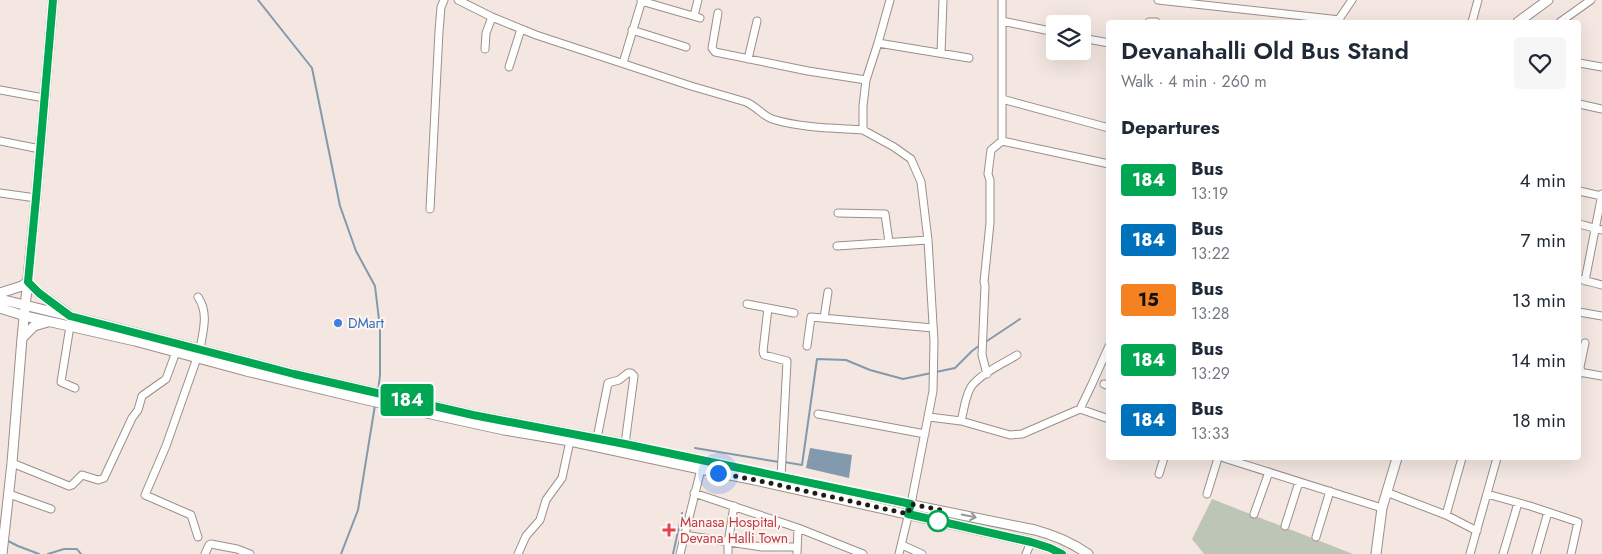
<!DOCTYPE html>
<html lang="en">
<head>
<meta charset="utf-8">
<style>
	:root { --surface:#fff; --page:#f6f6f7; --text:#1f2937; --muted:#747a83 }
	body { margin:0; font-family:Jost,sans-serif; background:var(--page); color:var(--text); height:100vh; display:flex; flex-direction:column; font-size:19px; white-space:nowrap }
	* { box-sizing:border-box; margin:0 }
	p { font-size:16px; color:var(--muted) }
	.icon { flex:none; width:28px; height:28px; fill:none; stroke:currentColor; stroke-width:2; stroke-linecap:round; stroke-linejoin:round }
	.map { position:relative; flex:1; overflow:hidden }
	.side { position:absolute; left:1106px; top:20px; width:475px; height:440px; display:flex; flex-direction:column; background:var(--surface); border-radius:5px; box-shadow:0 5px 20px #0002 }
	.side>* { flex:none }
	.badge { padding:0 10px; border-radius:4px; font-size:18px; line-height:32px }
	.buttons { position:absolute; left:1046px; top:15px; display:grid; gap:10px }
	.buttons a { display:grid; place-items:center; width:45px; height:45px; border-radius:5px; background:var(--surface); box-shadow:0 5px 20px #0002; font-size:25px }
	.you { position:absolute; width:25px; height:25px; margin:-12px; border:4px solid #fff; border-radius:50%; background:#1a73e8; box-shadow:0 0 0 8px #1a73e833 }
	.map>.badge { position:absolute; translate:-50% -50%; box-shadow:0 0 0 2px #fff }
	h2 { padding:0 15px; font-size:19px; line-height:45px }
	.round { display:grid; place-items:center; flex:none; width:52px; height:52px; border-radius:5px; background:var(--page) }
	.head { display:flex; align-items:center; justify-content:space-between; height:85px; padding:0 15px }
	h1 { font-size:24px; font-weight:600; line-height:38px }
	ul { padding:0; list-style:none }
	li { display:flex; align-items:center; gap:15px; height:60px; padding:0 15px }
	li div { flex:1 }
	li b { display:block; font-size:19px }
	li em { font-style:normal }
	li .badge { min-width:55px; font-weight:700; text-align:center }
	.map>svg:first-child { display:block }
</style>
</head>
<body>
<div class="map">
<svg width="1602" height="554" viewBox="0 0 1602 554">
	<rect width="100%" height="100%" fill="#f4e7e1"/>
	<!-- green -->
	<path fill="#bdc6b6" d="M1212,499L1353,554H1204L1192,539Z"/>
	<!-- water -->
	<path fill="#8299ae" d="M810,448L852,455L849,478L806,468Z"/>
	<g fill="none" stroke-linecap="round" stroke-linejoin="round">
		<!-- stream -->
		<path stroke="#8299ae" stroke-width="2" d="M258,0L312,68L340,206L356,251L375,286L380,328V375L378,391
			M984,343L1020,319
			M695,448L779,462
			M784,462L802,465L817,359L846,360L870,370L903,379L955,368L972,351L980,345
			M6,540L18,546L39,554
			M48,554L64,549H77L81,554
			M341,554L358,510L375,405
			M673,554L682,513"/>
		<defs>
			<path id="minor" d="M458,0L492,17L536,35L691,86L746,102C756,106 763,116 772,119C801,128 833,128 863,130
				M890,0L878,43L866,80L863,106V130L894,147L911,159L921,182L928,240L934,341L933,391L911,504L899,554
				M1158,0L1340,20
				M641,1L700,18
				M718,13L712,48L715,52L808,71L866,80
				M694,16L698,0
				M1002,21L1055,32
				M1149,22H1156
				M1337,22L1352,0
				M1472,22L1478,0
				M1560,22L1591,0
				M632,30L686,47
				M1082,38L1109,43
				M878,43L969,58
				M485,49L486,33L492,17
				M941,53L943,0
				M748,59L757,21
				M623,63L642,0
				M1579,63L1602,67
				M509,67L521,29
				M0,90L44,98
				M1002,99L1109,128
				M1579,104L1602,109
				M0,141L40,149
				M1002,141L1109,164
				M1579,191L1602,196
				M0,193L36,198
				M430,209L439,31L441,7L444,0
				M838,213L885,214L889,242
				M1579,224L1602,230
				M837,246L928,240
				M1579,279L1602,285
				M1585,281L1602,194
				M198,297C209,313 203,331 200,349
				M747,304L794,313
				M768,308L763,351L764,355L787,361L781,477
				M1579,312L1602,316
				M824,318L828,292
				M70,326L61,382L75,388
				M807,346L811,317L933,328
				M197,358L166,446L145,495L191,515L198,537
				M1579,372L1602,376
				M1581,373L1580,367L1585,343
				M987,374L982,355L985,286L984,282L990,223V180L988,174L991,150L1002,141V0
				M1104,384L1109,386
				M1080,409L1109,419
				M818,414L925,434
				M929,417L961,421L1010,435L1022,434L1080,409L1092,384L1109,346
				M961,421C964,410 965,397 971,387C980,374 1004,363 1017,355
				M597,438L608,383L619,380L628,373H631L634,376L625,444
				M1224,458L1382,508
				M12,463L69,486L72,485L82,475L98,480L104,478L132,418L138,410L142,396L166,379L176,352
				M1159,474L1164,458
				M1386,492L1446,515L1477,531
				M694,493L798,528L863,554
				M9,494L51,509
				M1207,494L1218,458
				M1487,494L1530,506L1578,522L1571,554
				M1254,514L1269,472
				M1446,515L1462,458
				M1285,526L1299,482
				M684,535L762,547H797
				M1316,537L1330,491
				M902,545L922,554
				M205,554L209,545L211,544L237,549L250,554
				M518,554L526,536L540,520L546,500L562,478L570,441
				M680,554L702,465
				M728,554V543L734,506
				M797,554L798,528
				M1026,554L1031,542
				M1470,554L1497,458
				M1503,554L1518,503
				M1536,554L1548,512"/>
			<path id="major" d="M1518,22L1548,0
				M0,293L22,286L27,282L39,293L68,314
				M0,299L98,323L294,374L473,415L635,446L810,484L1035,530C1054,535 1071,542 1088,554
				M0,308L25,316L135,341L246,371L367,400L504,430L570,441L700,469L755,480L1031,542L1050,548L1062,554
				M22,338L34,326L48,322
				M2,554L12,463L22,338L36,198L53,0
				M1376,554L1382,508L1397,458"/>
		</defs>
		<!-- minor casing -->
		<use href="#minor" stroke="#9b8f89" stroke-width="9"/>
		<!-- major casing -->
		<use href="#major" stroke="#9b8f89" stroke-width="11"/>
		<!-- minor -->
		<use href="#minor" stroke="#fff" stroke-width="7"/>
		<!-- major -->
		<use href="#major" stroke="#fff" stroke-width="9"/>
	</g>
	<!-- one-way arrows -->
	<defs><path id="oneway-shaft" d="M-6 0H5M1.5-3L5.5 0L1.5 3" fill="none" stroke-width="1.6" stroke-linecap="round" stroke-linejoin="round" transform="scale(1.25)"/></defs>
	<use stroke="#9b9998" href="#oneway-shaft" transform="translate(969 516) rotate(12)"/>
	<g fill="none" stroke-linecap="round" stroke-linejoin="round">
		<defs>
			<path id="line" d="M53,0L36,198L28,282L39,293L70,316L294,374L473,415L625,444L911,504L908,514L1031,542L1050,548L1062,554"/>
		</defs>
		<!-- line casing -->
		<use href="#line" stroke="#fff" stroke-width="11"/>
		<!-- line -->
		<use href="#line" stroke="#00a651" stroke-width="8"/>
		<!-- walk -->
		<path stroke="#211c1a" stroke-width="5" stroke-dasharray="0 9" d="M718,473L756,480L908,514L911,504L941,510L938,521"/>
	</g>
	<!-- markers -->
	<circle fill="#3f7fe0" stroke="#fef6f2" stroke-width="2" cx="338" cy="323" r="5"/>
	<circle fill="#fff" stroke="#00a651" stroke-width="2.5" cx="938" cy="521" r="10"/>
	<path fill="#e0444e" stroke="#fef6f2" stroke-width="2" d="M666.5 522.5h5v5h5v5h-5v5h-5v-5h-5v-5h5z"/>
	<g text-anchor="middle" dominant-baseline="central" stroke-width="4" stroke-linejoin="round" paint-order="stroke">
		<!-- shop labels -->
		<g font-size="14" fill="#366cbe" stroke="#fef6f2" text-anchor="start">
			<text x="348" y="323">DMart</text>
		</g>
		<!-- health labels -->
		<g font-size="14" fill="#be3a42" stroke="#fef6f2" text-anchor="start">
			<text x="680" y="522">Manasa Hospital,<tspan x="680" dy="16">Devana Halli Town</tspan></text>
		</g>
	</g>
</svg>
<div class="buttons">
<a><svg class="icon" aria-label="layers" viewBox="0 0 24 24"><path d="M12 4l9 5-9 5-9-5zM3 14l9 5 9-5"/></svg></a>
</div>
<div class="you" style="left:718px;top:473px"></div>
<b class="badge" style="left:407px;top:400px;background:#00a651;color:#fff">184</b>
<section class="side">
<div class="head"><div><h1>Devanahalli Old Bus Stand</h1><p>Walk · 4 min · 260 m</p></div><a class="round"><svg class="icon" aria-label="heart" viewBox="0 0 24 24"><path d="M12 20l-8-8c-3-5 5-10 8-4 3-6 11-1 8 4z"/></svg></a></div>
<h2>Departures</h2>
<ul>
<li><span class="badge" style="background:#00a651;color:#fff">184</span><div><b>Bus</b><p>13:19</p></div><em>4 min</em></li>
<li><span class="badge" style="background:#0072bc;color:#fff">184</span><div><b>Bus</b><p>13:22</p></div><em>7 min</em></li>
<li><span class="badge" style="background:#f58220;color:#111">15</span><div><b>Bus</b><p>13:28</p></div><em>13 min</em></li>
<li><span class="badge" style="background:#00a651;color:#fff">184</span><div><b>Bus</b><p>13:29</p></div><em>14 min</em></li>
<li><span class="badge" style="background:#0072bc;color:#fff">184</span><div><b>Bus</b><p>13:33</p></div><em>18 min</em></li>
</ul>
</section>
</div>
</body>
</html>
